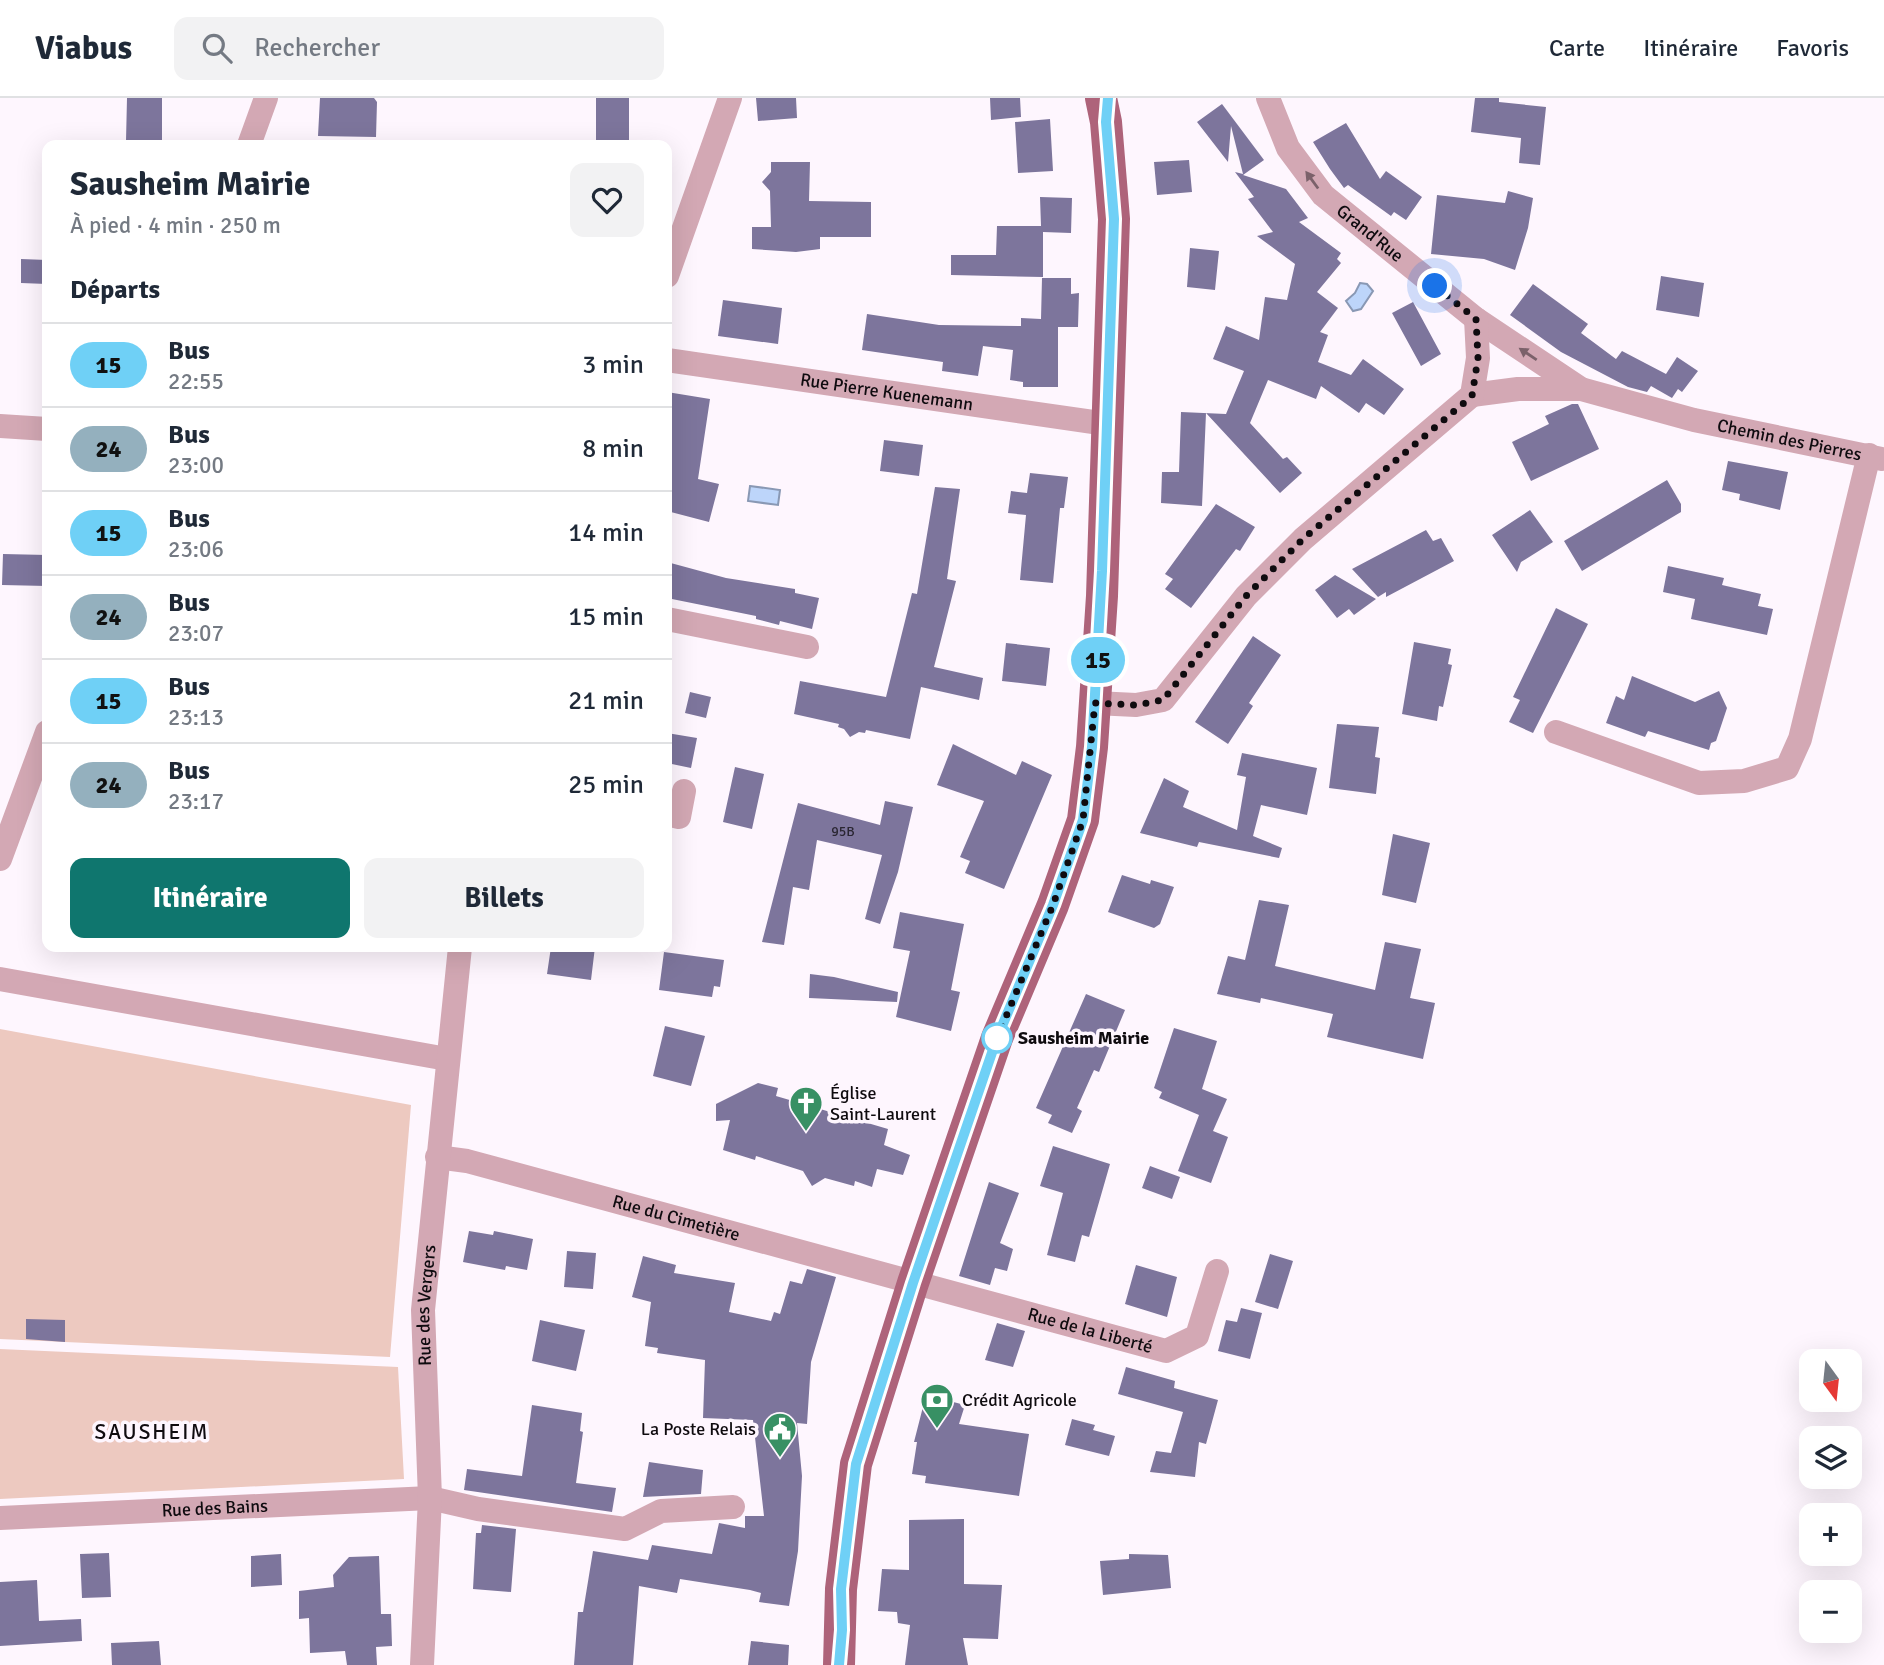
<!DOCTYPE html>
<html lang="fr">
<head>
<meta charset="utf-8">
<style>
	:root { --surface:#fff; --page:#f2f2f3; --text:#1f2937; --muted:#747a83; --line:#e0e1e3; --accent:#0f766e }
	body { margin:0; font-family:Signika,sans-serif; background:var(--page); color:var(--text); height:100vh; display:flex; flex-direction:column; font-size:26px; white-space:nowrap }
	* { box-sizing:border-box; margin:0 }
	p { font-size:23px; color:var(--muted) }
	.icon { flex:none; width:38px; height:38px; fill:none; stroke:currentColor; stroke-width:2; stroke-linecap:round; stroke-linejoin:round }
	.map { position:relative; flex:1; overflow:hidden }
	.drawer { position:absolute; left:42px; top:42px; width:630px; height:812px; display:flex; flex-direction:column; background:var(--surface); border-radius:14px; box-shadow:0 7px 28px #0002 }
	.drawer>* { flex:none }
	.badge { padding:0 14px; border-radius:23px; font-size:24px; line-height:46px }
	.needle { width:46px; rotate:165deg }
	.tools { position:absolute; left:1799px; top:1251px; display:grid; gap:14px }
	.tools a { display:grid; place-items:center; width:63px; height:63px; border-radius:14px; background:var(--surface); box-shadow:0 7px 28px #0002; font-size:35px }
	.you { position:absolute; width:35px; height:35px; margin:-18px; border:5px solid #fff; border-radius:50%; background:#1a73e8; box-shadow:0 0 0 10px #1a73e833 }
	.map>.badge { position:absolute; translate:-50% -50%; box-shadow:0 0 0 4px #fff }
	h2 { padding:0 28px; font-size:26px; line-height:63px }
	.round { display:grid; place-items:center; flex:none; width:74px; height:74px; border-radius:14px; background:var(--page) }
	.headline { display:flex; align-items:center; justify-content:space-between; height:119px; padding:0 28px }
	h1 { font-size:33px; font-weight:700; line-height:52px }
	.cta { display:flex; gap:14px; margin-top:auto; padding:14px 28px }
	.cta a { flex:1; height:80px; border-radius:14px; background:var(--accent); color:#fff; font-size:28px; font-weight:700; line-height:80px; text-align:center }
	.cta a+a { background:var(--page); color:var(--text) }
	ul { padding:0; list-style:none }
	li { display:flex; align-items:center; gap:21px; height:84px; padding:0 28px; border-top:2px solid var(--line) }
	li div { flex:1 }
	li b { display:block; font-size:26px }
	li em { font-style:normal }
	li .badge { min-width:77px; font-weight:700; text-align:center }
	header { display:flex; align-items:center; gap:42px; box-sizing:border-box; height:98px; padding:0 35px; background:var(--surface); border-bottom:2px solid var(--line) }
	header strong { font-size:33px }
	nav { display:flex; gap:38px; margin-inline-start:auto; font-size:24px }
	.search { width:490px; height:63px; background:var(--page); display:flex; align-items:center; gap:18px; box-sizing:border-box; padding:0 24px; border-radius:14px; color:var(--muted); font-size:26px }
	.map>svg:first-child { display:block }
</style>
</head>
<body>
<header>
<strong>Viabus</strong>
<div class="search"><svg class="icon" aria-label="search" viewBox="0 0 24 24"><circle cx="10" cy="10" r="6"/><path d="M15 15l6 6"/></svg>Rechercher</div>
<nav><a>Carte</a><a>Itinéraire</a><a>Favoris</a></nav>
</header>
<div class="map">
<svg width="1884" height="1567" viewBox="0 0 1884 1567">
	<rect width="100%" height="100%" fill="#fef6fe"/>
	<!-- green -->
	<path fill="#edc9c0" d="M0,931L411,1007L390,1259L0,1241Z
		M0,1251L398,1269L404,1381L0,1401Z"/>
	<!-- water -->
	<path fill="#bdd5fa" stroke="#8998b4" stroke-width="2" d="M1360,185L1367,186L1373,193L1361,211L1353,213L1346,203L1355,195Z
		M750,388L780,392L778,407L748,403Z"/>
	<!-- building -->
	<path fill="#7d759c" d="M127,0H162V44L126,43Z
		M320,0H374L377,4L376,39L318,38Z
		M596,0H629V47L596,46Z
		M756,0H796L797,20L758,23Z
		M990,0H1020L1021,19L991,22Z
		M1475,0H1499V4L1546,9L1540,67L1519,65L1521,40L1471,34Z
		M1222,6L1264,62L1243,77L1286,91L1308,120L1299,124L1341,155L1337,161L1341,165L1317,194L1338,210L1320,234L1328,237L1318,264L1351,277L1363,261L1404,291L1384,317L1366,305L1359,315L1321,288L1316,301L1268,282L1250,325L1283,361L1287,359L1302,375L1280,395L1206,315L1202,408L1161,405L1162,374H1179L1181,314L1226,316L1244,273L1213,261L1226,228L1259,242L1265,199L1287,202L1295,166L1257,138L1273,134L1248,101L1254,99L1235,74L1243,76L1231,28L1228,64L1197,24Z
		M1050,21L1053,73L1018,75L1015,24Z
		M1346,25L1380,81L1386,73L1422,99L1406,122L1394,114L1391,118L1348,87L1344,90L1330,71L1313,44Z
		M1189,62L1192,94L1157,97L1154,64Z
		M771,64H810L809,103L871,104V139H820V151L796,154L752,151V129H771L770,93L762,84L771,74Z
		M1508,93L1533,100L1528,130L1515,172L1484,161L1431,156L1437,97L1505,105Z
		M1040,99L1072,100L1071,135L1043,134V179L951,177V157H996L997,128H1041Z
		M1190,150L1219,153L1215,192L1187,189Z
		M21,161L47,162V186L21,185Z
		M1661,178L1704,185L1699,219L1656,212Z
		M1042,180H1071V196L1079,195L1078,229H1058V289H1023V284L1010,282L1013,252L983,248L978,278L942,273L943,264L862,252L867,216L939,227L1021,228V220L1041,221Z
		M1533,186L1588,226L1581,235L1620,264L1616,261L1622,253L1666,276L1677,259L1698,273L1682,294L1678,291L1672,300L1651,288L1647,294L1628,289L1561,254L1510,217Z
		M723,202L782,210L778,246L718,238Z
		M1413,204L1441,256L1421,268L1392,215Z
		M667,294L710,301L698,381L719,386L709,424L667,413Z
		M1572,306H1578L1599,351L1531,383L1512,344L1549,326L1545,318Z
		M884,342L923,347L919,378L880,373Z
		M1728,363L1788,374L1780,412L1739,402L1740,396L1722,392Z
		M1030,375L1068,379L1064,410H1060L1053,485L1020,482L1026,417L1008,415L1011,393L1027,395Z
		M1667,382L1681,406V414L1582,473L1564,443Z
		M935,389L960,391L947,481L956,483L934,569L983,580L979,602L921,589L910,641L866,632L865,635L859,634L850,639L844,631L838,629L839,626L794,616L800,583L886,599L912,495L917,496Z
		M1216,406L1255,429L1240,453L1236,451L1191,510L1165,491L1173,481L1165,476Z
		M1530,412L1553,444L1521,464L1517,474L1492,437Z
		M1426,432L1433,443L1441,440L1454,463L1386,499V494L1378,499L1352,471Z
		M3,456L47,457V488L2,487Z
		M667,464L726,480L795,491V495L819,500L812,531L780,523L779,527L756,521V518L667,500Z
		M1668,468L1724,480L1722,487L1761,496L1758,508L1773,511L1767,537L1691,521L1695,501L1663,494Z
		M1335,477L1376,501L1354,517L1349,511L1337,520L1315,492Z
		M1556,510L1588,526L1533,635L1509,624L1520,602L1513,599Z
		M1253,538L1281,557L1249,605L1253,608L1228,646L1195,624Z
		M1414,544L1451,551L1448,566L1452,567L1443,609L1439,608L1437,623L1402,616Z
		M1006,545L1050,550L1046,588L1002,583Z
		M1632,578L1695,604L1719,593L1727,610L1716,643L1711,645L1709,652L1648,633L1645,639L1606,625L1616,598L1624,602Z
		M690,594L711,599L706,620L685,615Z
		M1337,626L1379,629L1375,659L1380,660L1376,696L1329,690Z
		M667,635L697,640L691,670L667,665Z
		M953,646L1016,677L1022,663L1052,677L1004,791L965,775L970,763L960,759L984,703L937,687Z
		M1242,655L1317,670L1307,717L1261,707L1253,738L1282,750L1279,760L1199,744L1197,749L1140,735L1164,680L1189,693L1183,709L1237,732L1246,679L1237,677Z
		M735,669L764,676L752,731L723,724Z
		M885,703L913,709L898,774L880,826L865,821L882,757L817,742L809,792L793,789L784,847L762,844L798,705L880,727Z
		M1393,736L1430,745L1416,805L1382,797Z
		M1122,777L1150,786L1151,782L1174,789L1160,826L1154,830L1108,814Z
		M1259,802L1289,807L1275,868L1375,892L1385,844L1421,851L1410,900L1435,905L1423,961L1327,939L1333,916L1261,900L1260,905L1217,896L1228,858L1245,862Z
		M900,814L964,826L951,892L960,894L951,933L896,919L910,853L893,850Z
		M551,849H595L591,882L547,876Z
		M664,854L724,862L720,889L714,888L712,899L659,892Z
		M810,876L834,879L898,894L897,904L809,900Z
		M1086,896L1125,912L1099,974L1094,972L1077,1010L1082,1013L1072,1035L1048,1025L1052,1017L1036,1010Z
		M665,928L705,938L691,988L653,978Z
		M1174,930L1217,943L1202,991L1227,1001L1213,1033L1228,1039L1211,1085L1178,1073L1199,1017L1159,1000L1162,994L1154,990Z
		M758,985L778,990L776,998L888,1031L884,1047L910,1057L903,1077L877,1071L872,1089L855,1083L854,1088L825,1080L812,1088L803,1073L756,1058L755,1062L723,1052L730,1022L716,1023V1006Z
		M1053,1048L1110,1066L1089,1139L1082,1137L1075,1164L1047,1157L1063,1095L1040,1088Z
		M1150,1068L1180,1079L1172,1101L1142,1090Z
		M989,1084L1019,1095L1000,1145L1013,1151L1007,1173L995,1170L990,1187L959,1178Z
		M469,1133L493,1137L494,1133L533,1141L527,1172L506,1168L505,1172L463,1164Z
		M567,1153L596,1155L593,1191L564,1189Z
		M1270,1156L1293,1163L1278,1211L1255,1204Z
		M643,1158L676,1167L674,1175L735,1185L729,1214L771,1223L774,1214L780,1216L790,1183L802,1186L807,1171L836,1179L811,1264L807,1326L797,1325L802,1378L798,1453L789,1508L759,1504L761,1495L750,1492L680,1481L677,1495L639,1488L633,1567H574L578,1514H583L593,1453L648,1462L652,1447L712,1456L719,1425L745,1430V1418H764L753,1322L703,1320L705,1262L657,1255L658,1250L645,1248L651,1204L632,1199Z
		M1136,1167L1177,1179L1167,1219L1125,1206Z
		M1241,1210L1262,1215L1250,1261L1218,1253L1226,1222L1237,1224Z
		M26,1221L65,1222V1244L26,1241Z
		M540,1222L585,1232L576,1273L532,1263Z
		M997,1225L1025,1233L1013,1269L985,1262Z
		M1126,1269L1175,1283L1174,1290L1218,1302L1206,1346L1199,1344L1195,1379L1150,1374L1156,1353L1171,1355L1183,1314L1118,1296Z
		M926,1297L965,1307L959,1326L1029,1336L1019,1398L925,1385L926,1378L912,1376L917,1344H914Z
		M532,1307L582,1315L580,1333L583,1334L576,1385L616,1390L612,1414L464,1392L467,1371L522,1378Z
		M1072,1321L1095,1327L1093,1332L1115,1338L1109,1358L1065,1347Z
		M649,1364L703,1372L701,1396L643,1399Z
		M964,1421V1486L1002,1487L998,1541L963,1540L968,1567H905L910,1527L898,1525L897,1514L878,1513L882,1471L909,1472V1422Z
		M482,1427L516,1431L511,1494L473,1491L476,1435H481Z
		M109,1455L111,1499L82,1500L80,1456Z
		M281,1456L282,1487L251,1489V1458Z
		M1129,1456L1168,1457L1171,1490L1103,1497L1100,1463L1129,1461Z
		M379,1458L381,1516H391L392,1548L376,1549L377,1567H347L345,1553L310,1555L309,1520L299,1521V1493L334,1489L333,1477L349,1459Z
		M37,1482L39,1523L81,1521L82,1543L0,1548V1484Z
		M159,1543L161,1567H112L111,1545Z
		M751,1543L789,1547L788,1567H748Z"/>
	<g fill="none" stroke-linecap="round" stroke-linejoin="round">
		<!-- minor -->
		<g stroke="#d3a8b4" stroke-width="24">
			<path id="s1" d="M1268,0L1288,50L1323,97L1476,221L1581,291"/>
			<path d="M249,47L266,0"/>
			<path d="M667,178L730,0"/>
			<path id="s2" d="M667,262L1107,326"/>
			<path id="s3" d="M1472,297L1518,291H1581L1694,322L1882,361"/>
			<path d="M0,328L47,331"/>
			<path d="M667,521L807,549"/>
			<path d="M1095,605L1136,607L1163,602L1246,498L1303,441L1472,297L1478,260L1476,221"/>
			<path d="M1556,634L1699,685L1744,683L1787,670L1800,641L1869,357"/>
			<path d="M667,716L679,719L684,693"/>
			<path d="M0,761L47,634"/>
			<path d="M0,881L447,961"/>
			<path id="s4" d="M437,1059L467,1063L1166,1253L1197,1238L1217,1173"/>
			<path id="s5" d="M0,1420L430,1400L478,1411L625,1431L661,1413L733,1409"/>
			<path id="s6" d="M422,1567L430,1400L423,1212L460,849"/>
		</g>
		<!-- major -->
		<path stroke="#ae637a" stroke-width="32" d="M839,1567L841,1491L856,1366L913,1185L997,940L1053,807L1083,722L1092,649L1102,498L1114,121L1106,24L1101,0"/>
	</g>
	<!-- one-way arrows -->
	<defs><path id="oneway-solid" d="M-6-.8H1V-3.2L6.5 0L1 3.2V.8H-6Z" transform="scale(1.75)"/></defs>
	<g fill="#7b616a">
		<use href="#oneway-solid" transform="translate(1312 82) rotate(-126)"/>
		<use href="#oneway-solid" transform="translate(1528 256) rotate(-146)"/>
	</g>
	<g fill="none" stroke-linecap="round" stroke-linejoin="round">
		<defs>
			<path id="line" d="M839,1567L842,1532L841,1491L856,1366L913,1185L997,940L1053,807L1083,722L1092,649L1102,473L1114,121L1106,24L1108,0"/>
		</defs>
		<!-- line casing -->
		<use href="#line" stroke="#fff" stroke-width="16"/>
		<!-- line -->
		<use href="#line" stroke="#6fd0f6" stroke-width="10"/>
		<!-- walk -->
		<path stroke="#0f0b0f" stroke-width="7" stroke-dasharray="0 12.6" d="M997,940L1053,807L1083,722L1095,605L1136,607L1163,602L1246,498L1303,441L1472,298L1478,260L1476,221L1435,188"/>
	</g>
	<!-- icons -->
	<defs>
		<symbol id="church-pin" viewBox="-11 -11 22 30"><path d="M0 17L-7.5 6A9.5 9.5 0 1 1 7.5 6Z" fill="#389064" stroke="#fef6fe"/><path d="M-1.2-6h2.4v3.5h3.3v2.4h-3.3V6h-2.4V-.1h-3.3v-2.4h3.3Z" fill="#fff"/></symbol>
		<symbol id="bank-pin" viewBox="-11 -11 22 30"><path d="M0 17L-7.5 6A9.5 9.5 0 1 1 7.5 6Z" fill="#389064" stroke="#fef6fe"/><path d="M-6-4H6V4H-6ZM0-2.3a2.3 2.3 0 1 0 0 4.6a2.3 2.3 0 1 0 0-4.6Z" fill="#fff"/></symbol>
		<symbol id="civic-pin" viewBox="-11 -11 22 30"><path d="M0 17L-7.5 6A9.5 9.5 0 1 1 7.5 6Z" fill="#389064" stroke="#fef6fe"/><path d="M-.6-6.5H3V-4.5H.6V-3L4-1V1h2V6H-6V1h2V-1L-.6-3ZM-1.2 2.5V6h2.4V2.5Z" fill="#fff"/></symbol>
	</defs>
	<g fill-rule="evenodd">
		<use href="#church-pin" x="787" y="986" width="38" height="52"/>
		<use href="#bank-pin" x="918" y="1283" width="38" height="52"/>
		<use href="#civic-pin" x="761" y="1312" width="38" height="52"/>
	</g>
	<!-- markers -->
	<circle fill="#fff" stroke="#6fd0f6" stroke-width="3.5" cx="997" cy="940" r="14"/>
	<g text-anchor="middle" dominant-baseline="central" stroke-width="7" stroke-linejoin="round" paint-order="stroke">
		<!-- number labels -->
		<g font-size="14" fill="#2a2632">
			<text x="843" y="733">95B</text>
		</g>
		<!-- street labels -->
		<g font-size="18" fill="#0f0b0f" stroke="#fef6fe">
			<text stroke="none"><textPath href="#s1" startOffset="173">Grand'Rue</textPath></text>
			<text stroke="none"><textPath href="#s2" startOffset="222">Rue Pierre Kuenemann</textPath></text>
			<text stroke="none"><textPath href="#s3" startOffset="324">Chemin des Pierres</textPath></text>
			<text stroke="none"><textPath href="#s4" startOffset="247">Rue du Cimetière</textPath></text>
			<text stroke="none"><textPath href="#s6" startOffset="360">Rue des Vergers</textPath></text>
			<text stroke="none"><textPath href="#s4" startOffset="676">Rue de la Liberté</textPath></text>
			<text stroke="none"><textPath href="#s5" startOffset="215">Rue des Bains</textPath></text>
		</g>
		<!-- stop labels -->
		<g font-size="18" font-weight="bold" fill="#0f0b0f" stroke="#fef6fe" text-anchor="start">
			<text x="1018" y="940">Sausheim Mairie</text>
		</g>
		<!-- poi labels -->
		<g font-size="18" fill="#0f0b0f" stroke="#fef6fe" text-anchor="start">
			<text x="830" y="995">Église<tspan x="830" dy="21">Saint-Laurent</tspan></text>
			<text x="962" y="1302">Crédit Agricole</text>
			<text x="756" y="1331" text-anchor="end">La Poste Relais</text>
		</g>
		<!-- quarter labels -->
		<g font-size="21" letter-spacing="2" fill="#0f0b0f" stroke="#fef6fe">
			<text x="152" y="1334">SAUSHEIM</text>
		</g>
	</g>
</svg>
<div class="tools">
<a><svg class="needle" viewBox="-14 -14 28 28"><path d="M0-13l5 13h-10z" fill="#e53935"/><path d="M0 13l5-13h-10z" fill="#747a83"/></svg></a>
<a><svg class="icon" aria-label="layers" viewBox="0 0 24 24"><path d="M12 4l9 5-9 5-9-5zM3 14l9 5 9-5"/></svg></a>
<a>+</a>
<a>−</a>
</div>
<div class="you" style="left:1435px;top:188px"></div>
<b class="badge" style="left:1098px;top:562px;background:#6fd0f6;color:#111">15</b>
<section class="drawer">
<div class="headline"><div><h1>Sausheim Mairie</h1><p>À pied · 4 min · 250 m</p></div><a class="round"><svg class="icon" aria-label="heart" viewBox="0 0 24 24"><path d="M12 20l-8-8c-3-5 5-10 8-4 3-6 11-1 8 4z"/></svg></a></div>
<h2>Départs</h2>
<ul>
<li><span class="badge" style="background:#6fd0f6;color:#111">15</span><div><b>Bus</b><p>22:55</p></div><em>3 min</em></li>
<li><span class="badge" style="background:#94b0be;color:#111">24</span><div><b>Bus</b><p>23:00</p></div><em>8 min</em></li>
<li><span class="badge" style="background:#6fd0f6;color:#111">15</span><div><b>Bus</b><p>23:06</p></div><em>14 min</em></li>
<li><span class="badge" style="background:#94b0be;color:#111">24</span><div><b>Bus</b><p>23:07</p></div><em>15 min</em></li>
<li><span class="badge" style="background:#6fd0f6;color:#111">15</span><div><b>Bus</b><p>23:13</p></div><em>21 min</em></li>
<li><span class="badge" style="background:#94b0be;color:#111">24</span><div><b>Bus</b><p>23:17</p></div><em>25 min</em></li>
</ul>
<div class="cta"><a>Itinéraire</a><a>Billets</a></div>
</section>
</div>
</body>
</html>
